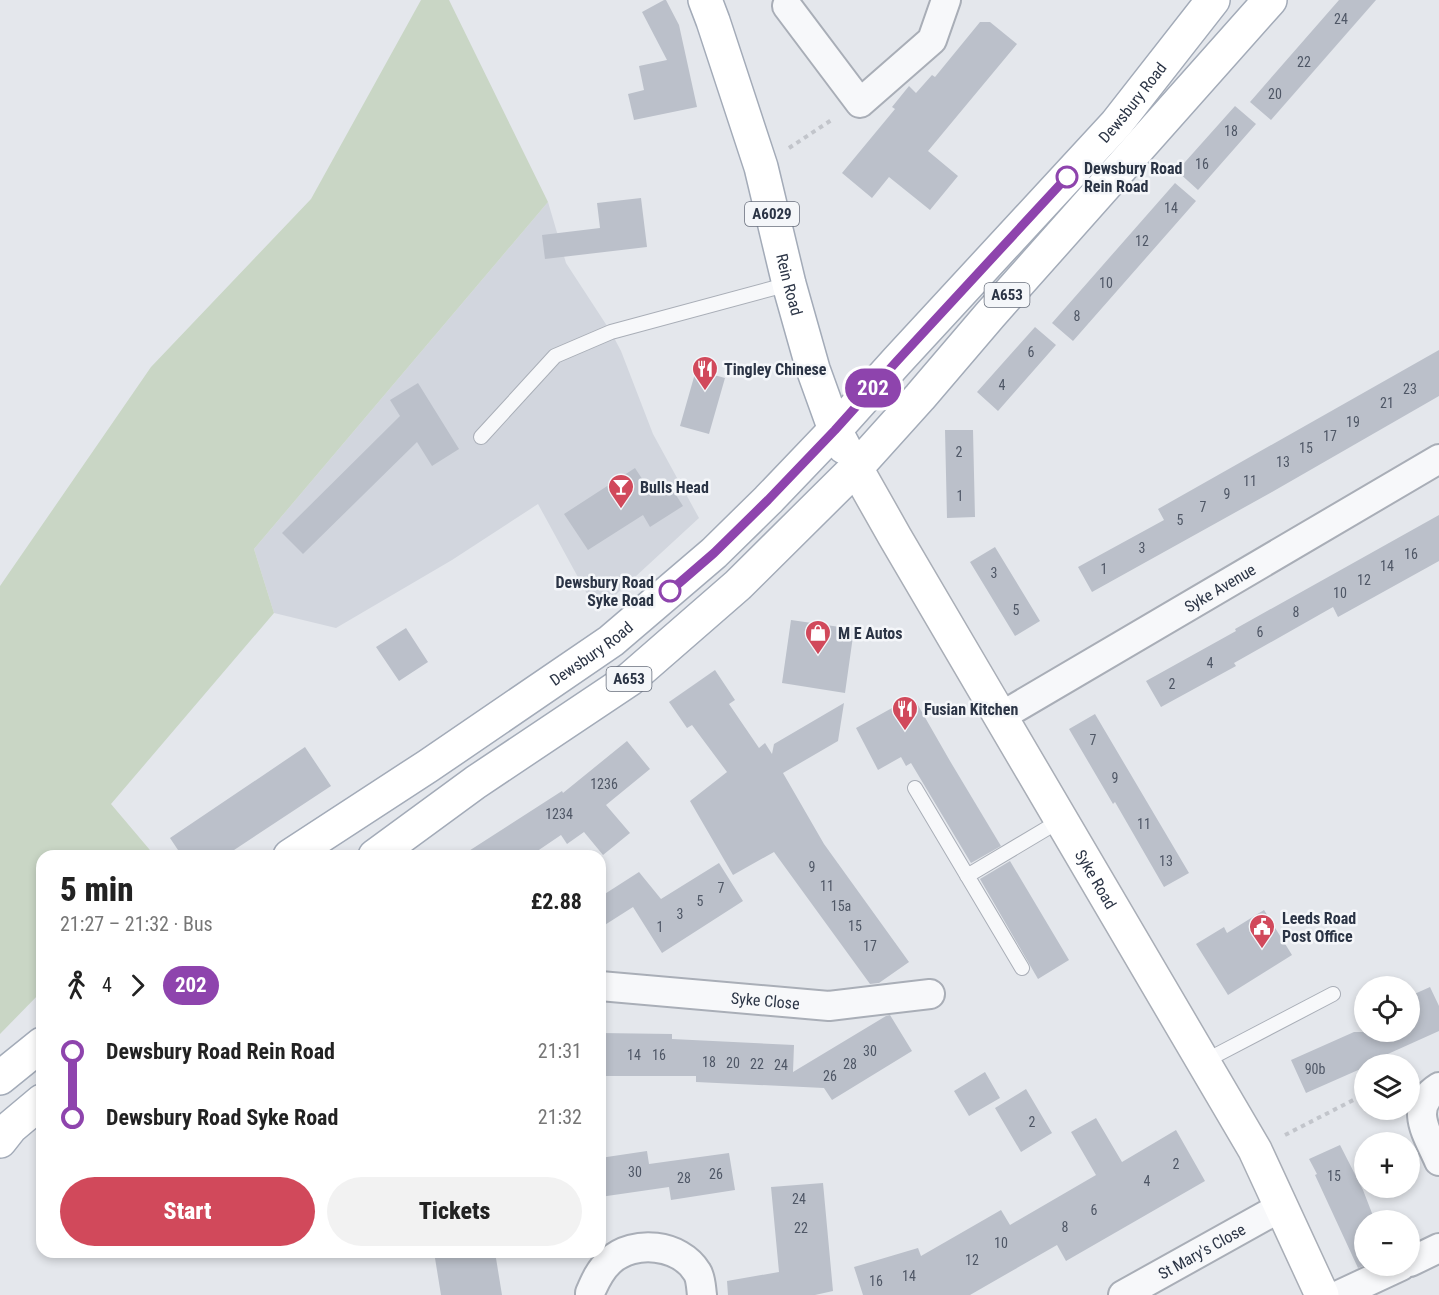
<!DOCTYPE html>
<html lang="en">
<head>
<meta charset="utf-8">
<style>
	:root { --surface:#fff; --page:#f2f2f2; --text:#222; --muted:#767676; --accent:#d1495b }
	body { margin:0; font-family:"Roboto Condensed",sans-serif; background:var(--page); color:var(--text); height:100vh; display:flex; flex-direction:column; font-size:22px; white-space:nowrap }
	* { box-sizing:border-box; margin:0 }
	p { font-size:20px; color:var(--muted) }
	.icon { flex:none; width:33px; height:33px; fill:none; stroke:currentColor; stroke-width:2; stroke-linecap:round; stroke-linejoin:round }
	.map { position:relative; flex:1; overflow:hidden }
	.panel { position:absolute; left:36px; top:850px; width:570px; height:408px; display:flex; flex-direction:column; background:var(--surface); border-radius:18px; box-shadow:0 3px 9px #0003 }
	.panel>* { flex:none }
	.badge { padding:0 12px; border-radius:20px; font-size:21px; line-height:39px }
	.fabs { position:absolute; left:1354px; top:976px; display:grid; gap:12px }
	.fabs a { display:grid; place-items:center; width:66px; height:66px; border-radius:50%; background:var(--surface); box-shadow:0 3px 9px #0003; font-size:30px }
	.map>.badge { position:absolute; translate:-50% -50%; box-shadow:0 0 0 3px #fff }
	.legs { display:flex; align-items:center; gap:9px; height:66px; padding:0 24px; font-size:20px }
	.legs p { margin-inline-start:auto }
	.head { display:flex; align-items:center; justify-content:space-between; height:102px; padding:0 24px }
	h1 { font-size:33px; font-weight:800; line-height:45px }
	.primary-button { display:flex; gap:12px; margin-top:auto; padding:12px 24px }
	.primary-button a { flex:1; height:69px; border-radius:36px; background:var(--accent); color:#fff; font-size:24px; font-weight:800; line-height:69px; text-align:center }
	.primary-button a+a { background:var(--page); color:var(--text) }
	ul { padding:0 24px; list-style:none }
	li { display:flex; align-items:center; gap:21px; height:66px; font-size:22px }
	li i { display:grid; place-items:center; width:9px; height:100%; margin:0 8px; background:currentColor }
	li i::after { content:''; width:15px; height:15px; margin:-8px; border:4px solid; border-radius:50%; background:var(--surface) }
	li p { margin-inline-start:auto }
	li:first-child i { background:linear-gradient(#0000 50%,currentColor 0) }
	li:last-child i { background:linear-gradient(currentColor 50%,#0000 0) }
	.map>svg:first-child { display:block }
</style>
</head>
<body>
<div class="map">
<svg width="1439" height="1295" viewBox="0 0 1439 1295">
	<rect width="100%" height="100%" fill="#e4e7ec"/>
	<!-- built -->
	<path fill="#d2d6de" d="M548,202L566,263L611,332L621,351L653,434L699,518L597,612L538,504L452,560L336,628L274,613L254,549Z"/>
	<!-- green -->
	<path fill="#c9d6c5" d="M421,0H449L548,202L254,549L274,613L111,804L155,856H42V991L0,1034V586L151,367L311,199Z"/>
	<!-- building -->
	<path fill="#bbc0ca" d="M664,0H666L679,25L697,107L634,120L628,94L644,90L639,66L667,60L642,12Z
		M1339,0H1376L1271,120L1250,102Z
		M980,22H990L1017,44L928,151L958,176L930,210L889,177L872,198L842,173L895,109L892,107L909,86L916,93L932,75L935,77Z
		M1235,106L1256,124L1198,190L1177,171Z
		M1175,183L1196,201L1073,341L1052,323Z
		M641,198L647,247L545,259L542,235L600,228L597,203Z
		M1035,327L1056,345L998,411L977,392Z
		M1439,350V396L1272,492L1092,592L1078,567L1164,520L1158,509Z
		M696,370L725,378L709,434L680,426Z
		M418,383L459,449L432,466L417,442L303,554L282,533L400,416L390,400Z
		M945,430H973L975,517L947,518Z
		M635,468L652,494L669,484L683,506L650,527L643,515L588,550L564,514Z
		M1439,515V561L1338,617L1333,607L1234,663L1236,666L1161,707L1146,681L1236,631L1235,629Z
		M995,547L1040,621L1015,636L970,562Z
		M791,620L854,629L845,693L782,683Z
		M406,628L428,662L399,681L376,647Z
		M715,670L735,700L729,704L759,748L765,743L772,754L774,744L844,703L838,741L783,773L824,844L909,962L879,983L870,984L774,852L733,875L690,801L727,772L692,725L687,728L669,702Z
		M915,700L950,761L1001,846L971,863L911,763L906,766L901,757L878,770L856,728L892,708L894,712Z
		M1095,714L1189,873L1164,887L1115,802L1113,804L1069,729Z
		M627,741L650,769L606,805L630,833L603,855L584,832L567,844L561,835L530,856H461L562,791L563,793Z
		M305,747L331,786L225,856H182L170,838Z
		M1010,861L1069,960L1038,979L980,879Z
		M719,863L743,901L662,953L633,907L600,928V897L639,872L661,899Z
		M1264,910L1292,955L1228,995L1196,944L1224,927L1227,933Z
		M1430,987L1439,1006V1031L1370,1062L1371,1064L1365,1065V1067L1306,1093L1291,1060L1354,1032H1410V996Z
		M890,1015L912,1051L832,1100L824,1088L696,1082V1076H600V1033L672,1034V1039L794,1045L793,1072L886,1016Z
		M985,1072L1000,1098L969,1116L954,1091Z
		M1026,1089L1052,1133L1021,1152L995,1108Z
		M1096,1118L1122,1162L1176,1130L1205,1181L1066,1261L1057,1245L970,1295H863L854,1267L918,1248L921,1256L1001,1210L1010,1225L1096,1175L1071,1132Z
		M1340,1145L1363,1190L1375,1221H1365V1265L1358,1268L1315,1175L1317,1174L1309,1159Z
		M647,1151L649,1164L729,1153L735,1190L671,1200L669,1187L600,1197V1158Z
		M823,1183L833,1291L815,1295H728L727,1281L779,1272L771,1187Z
		M434,1252H495L502,1295H441Z"/>
	<g fill="none" stroke-linecap="round" stroke-linejoin="round">
		<defs>
			<path id="lane" d="M481,437L555,356L611,332L789,284
				M915,788L1022,968
				M967,876L1061,820
				M1203,1062L1333,994"/>
			<g id="street">
				<path d="M787,6L860,103L932,40L946,0"/>
				<path id="s1" d="M1000,717L1439,459"/>
				<path id="s2" d="M600,986L829,1006L930,994"/>
				<path d="M1439,1087C1407,1107 1428,1135 1439,1161"/>
				<path d="M1410,1262L1439,1248"/>
				<path d="M590,1295V1293C595,1281 600,1270 610,1261C634,1239 680,1244 697,1272C701,1278 701,1288 702,1295"/>
				<path id="s3" d="M1123,1295L1281,1207"/>
				<path d="M1339,1295L1401,1266"/>
			</g>
			<g id="secondary">
				<path id="s4" d="M856,468L895,537L1255,1150L1322,1295"/>
			</g>
			<g id="primary">
				<path id="s5" d="M705,0L713,21L761,167L789,284L813,369L835,430L844,447"/>
				<path id="s6" d="M290,856L428,766L611,641L714,553L768,500L835,430L897,361L1116,124L1213,0"/>
				<path d="M375,856L476,782L630,679L738,585L856,468L920,397L990,315L1270,0"/>
				<path d="M0,1078L42,1044"/>
				<path d="M0,1141L11,1127L42,1101"/>
			</g>
		</defs>
		<!-- lane casing -->
		<use href="#lane" stroke="#a9aeb7" stroke-width="16"/>
		<!-- street casing -->
		<use href="#street" stroke="#a9aeb7" stroke-width="32"/>
		<!-- secondary casing -->
		<use href="#secondary" stroke="#a9aeb7" stroke-width="36"/>
		<!-- primary casing -->
		<use href="#primary" stroke="#a3abb8" stroke-width="36"/>
		<!-- path -->
		<path stroke="#c2c5cb" stroke-width="4" stroke-dasharray="4.5 4.5" stroke-linecap="butt" d="M789,148L833,119
			M1285,1135L1365,1094"/>
		<!-- lane -->
		<use href="#lane" stroke="#f7f8fa" stroke-width="14"/>
		<!-- street -->
		<use href="#street" stroke="#f7f8fa" stroke-width="28"/>
		<!-- secondary -->
		<use href="#secondary" stroke="#fff" stroke-width="33"/>
		<!-- primary -->
		<use href="#primary" stroke="#fff" stroke-width="33"/>
	</g>
	<g fill="none" stroke-linecap="round" stroke-linejoin="round">
		<defs>
			<path id="line-1" d="M670,591L714,553L768,500L835,430L897,361L1067,177"/>
		</defs>
		<!-- line-1 casing -->
		<use href="#line-1" stroke="#fff" stroke-width="14"/>
		<!-- line-1 -->
		<use href="#line-1" stroke="#8e44ad" stroke-width="9"/>
	</g>
	<!-- icons -->
	<defs>
		<symbol id="restaurant-pin" viewBox="-11 -11 22 30"><path d="M0 17L-7.5 6A9.5 9.5 0 1 1 7.5 6Z" fill="#d1495b" stroke="#f4f6f9"/><path d="M-5-6h1v4h1v-4h1v4h1v-4h1v5L-1.5 .5V6h-2V.5L-5-1ZM5-6V6H3V1.5H1.5Q1.5-4 5-6Z" fill="#fff"/></symbol>
		<symbol id="bar-pin" viewBox="-11 -11 22 30"><path d="M0 17L-7.5 6A9.5 9.5 0 1 1 7.5 6Z" fill="#d1495b" stroke="#f4f6f9"/><path d="M-6-5H6L.8 .8V4.5H3.5V6h-7V4.5H-.8V.8Z" fill="#fff"/></symbol>
		<symbol id="shop-pin" viewBox="-11 -11 22 30"><path d="M0 17L-7.5 6A9.5 9.5 0 1 1 7.5 6Z" fill="#d1495b" stroke="#f4f6f9"/><path d="M-5-2.5h2.3a2.7 3.5 0 0 1 5.4 0H5L5.5 6h-11ZM-1.5-2.5h3a1.5 2.3 0 0 0-3 0Z" fill="#fff"/></symbol>
		<symbol id="civic-pin" viewBox="-11 -11 22 30"><path d="M0 17L-7.5 6A9.5 9.5 0 1 1 7.5 6Z" fill="#d1495b" stroke="#f4f6f9"/><path d="M-.6-6.5H3V-4.5H.6V-3L4-1V1h2V6H-6V1h2V-1L-.6-3ZM-1.2 2.5V6h2.4V2.5Z" fill="#fff"/></symbol>
	</defs>
	<g fill-rule="evenodd">
		<use href="#restaurant-pin" x="690" y="354" width="30" height="40"/>
		<use href="#bar-pin" x="606" y="472" width="30" height="40"/>
		<use href="#shop-pin" x="803" y="618" width="30" height="40"/>
		<use href="#restaurant-pin" x="890" y="694" width="30" height="40"/>
		<use href="#civic-pin" x="1247" y="912" width="30" height="40"/>
	</g>
	<!-- markers -->
	<g fill="#fff" stroke="#8e44ad" stroke-width="3">
		<circle cx="1067" cy="177" r="10"/>
		<circle cx="670" cy="591" r="10"/>
	</g>
	<g text-anchor="middle" dominant-baseline="central" stroke-width="5" stroke-linejoin="round" paint-order="stroke">
		<!-- number labels -->
		<g font-size="14" fill="#4f5766">
			<text x="1341" y="19">24</text>
			<text x="1304" y="62">22</text>
			<text x="1275" y="94">20</text>
			<text x="1231" y="131">18</text>
			<text x="1202" y="164">16</text>
			<text x="1171" y="208">14</text>
			<text x="1142" y="241">12</text>
			<text x="1106" y="283">10</text>
			<text x="1077" y="316">8</text>
			<text x="1031" y="352">6</text>
			<text x="1002" y="385">4</text>
			<text x="1410" y="389">23</text>
			<text x="1387" y="403">21</text>
			<text x="1353" y="422">19</text>
			<text x="1330" y="436">17</text>
			<text x="1306" y="448">15</text>
			<text x="959" y="452">2</text>
			<text x="1283" y="462">13</text>
			<text x="1250" y="481">11</text>
			<text x="1227" y="494">9</text>
			<text x="960" y="496">1</text>
			<text x="1203" y="507">7</text>
			<text x="1180" y="520">5</text>
			<text x="1142" y="548">3</text>
			<text x="1411" y="554">16</text>
			<text x="1387" y="566">14</text>
			<text x="1104" y="569">1</text>
			<text x="994" y="573">3</text>
			<text x="1364" y="580">12</text>
			<text x="1340" y="593">10</text>
			<text x="1016" y="610">5</text>
			<text x="1296" y="612">8</text>
			<text x="1260" y="632">6</text>
			<text x="1210" y="663">4</text>
			<text x="1172" y="684">2</text>
			<text x="1093" y="740">7</text>
			<text x="1115" y="778">9</text>
			<text x="604" y="784">1236</text>
			<text x="559" y="814">1234</text>
			<text x="1144" y="824">11</text>
			<text x="1166" y="861">13</text>
			<text x="812" y="867">9</text>
			<text x="827" y="886">11</text>
			<text x="721" y="888">7</text>
			<text x="700" y="901">5</text>
			<text x="841" y="906">15a</text>
			<text x="680" y="914">3</text>
			<text x="855" y="926">15</text>
			<text x="660" y="927">1</text>
			<text x="870" y="946">17</text>
			<text x="870" y="1051">30</text>
			<text x="634" y="1055">14</text>
			<text x="659" y="1055">16</text>
			<text x="709" y="1062">18</text>
			<text x="733" y="1063">20</text>
			<text x="757" y="1064">22</text>
			<text x="850" y="1064">28</text>
			<text x="781" y="1065">24</text>
			<text x="1315" y="1069">90b</text>
			<text x="830" y="1076">26</text>
			<text x="1032" y="1122">2</text>
			<text x="1176" y="1164">2</text>
			<text x="635" y="1172">30</text>
			<text x="716" y="1174">26</text>
			<text x="1334" y="1176">15</text>
			<text x="684" y="1178">28</text>
			<text x="1147" y="1181">4</text>
			<text x="799" y="1199">24</text>
			<text x="1094" y="1210">6</text>
			<text x="1065" y="1227">8</text>
			<text x="801" y="1228">22</text>
			<text x="1001" y="1243">10</text>
			<text x="972" y="1260">12</text>
			<text x="909" y="1276">14</text>
			<text x="876" y="1281">16</text>
		</g>
		<!-- shield labels -->
		<g fill="#f4f6f9" stroke="#676e7b" stroke-width="1.5">
			<rect x="745" y="202" width="54" height="24" rx="4.5"/>
			<rect x="984.5" y="283" width="45" height="24" rx="4.5"/>
			<rect x="606.5" y="667" width="45" height="24" rx="4.5"/>
		</g>
		<g font-size="15" font-weight="bold" fill="#2b3445">
			<text x="772" y="214">A6029</text>
			<text x="1007" y="295">A653</text>
			<text x="629" y="679">A653</text>
		</g>
		<!-- street labels -->
		<g font-size="16" fill="#2b3445" stroke="#f4f6f9">
			<text stroke="none"><textPath href="#s6" startOffset="1137">Dewsbury Road</textPath></text>
			<text stroke="none"><textPath href="#s5" startOffset="297">Rein Road</textPath></text>
			<text stroke="none"><textPath href="#s1" startOffset="255">Syke Avenue</textPath></text>
			<text stroke="none"><textPath href="#s6" startOffset="363">Dewsbury Road</textPath></text>
			<text stroke="none"><textPath href="#s4" startOffset="476">Syke Road</textPath></text>
			<text stroke="none"><textPath href="#s2" startOffset="166">Syke Close</textPath></text>
			<text stroke="none"><textPath href="#s3" startOffset="90">St Mary's Close</textPath></text>
		</g>
		<!-- stop labels -->
		<g font-size="16" font-weight="bold" fill="#2b3445" stroke="#f4f6f9" text-anchor="start">
			<text x="1084" y="168">Dewsbury Road<tspan x="1084" dy="18">Rein Road</tspan></text>
			<text x="654" y="582" text-anchor="end">Dewsbury Road<tspan x="654" dy="18">Syke Road</tspan></text>
		</g>
		<!-- poi labels -->
		<g font-size="16" font-weight="bold" fill="#2b3445" stroke="#f4f6f9" text-anchor="start">
			<text x="724" y="369">Tingley Chinese</text>
			<text x="640" y="487">Bulls Head</text>
			<text x="838" y="633">M E Autos</text>
			<text x="924" y="709">Fusian Kitchen</text>
			<text x="1282" y="918">Leeds Road<tspan x="1282" dy="18">Post Office</tspan></text>
		</g>
	</g>
</svg>
<div class="fabs">
<a><svg class="icon" aria-label="locate" viewBox="0 0 24 24"><circle cx="12" cy="12" r="6"/><path d="M12 2v4M12 18v4M2 12h4M18 12h4"/></svg></a>
<a><svg class="icon" aria-label="layers" viewBox="0 0 24 24"><path d="M12 4l9 5-9 5-9-5zM3 14l9 5 9-5"/></svg></a>
<a>+</a>
<a>−</a>
</div>
<b class="badge" style="left:873px;top:388px;background:#8e44ad;color:#fff">202</b>
<section class="panel">
<div class="head"><div><h1>5 min</h1><p>21:27 – 21:32 · Bus</p></div><b>£2.88</b></div>
<div class="legs"><svg class="icon" aria-label="walk" viewBox="0 0 24 24"><circle cx="13" cy="4" r="2"/><path d="M13 8l-2 6 4 7M11 14l-3 7M7 12l3-4h3l4 4"/></svg>4<svg class="icon" aria-label="forward" viewBox="0 0 24 24"><path d="M9 5l7 7-7 7"/></svg><b class="badge" style="background:#8e44ad;color:#fff">202</b></div>
<ul>
<li><i style="color:#8e44ad"></i><b>Dewsbury Road Rein Road</b><p>21:31</p></li>
<li><i style="color:#8e44ad"></i><b>Dewsbury Road Syke Road</b><p>21:32</p></li>
</ul>
<div class="primary-button"><a>Start</a><a>Tickets</a></div>
</section>
</div>
</body>
</html>
